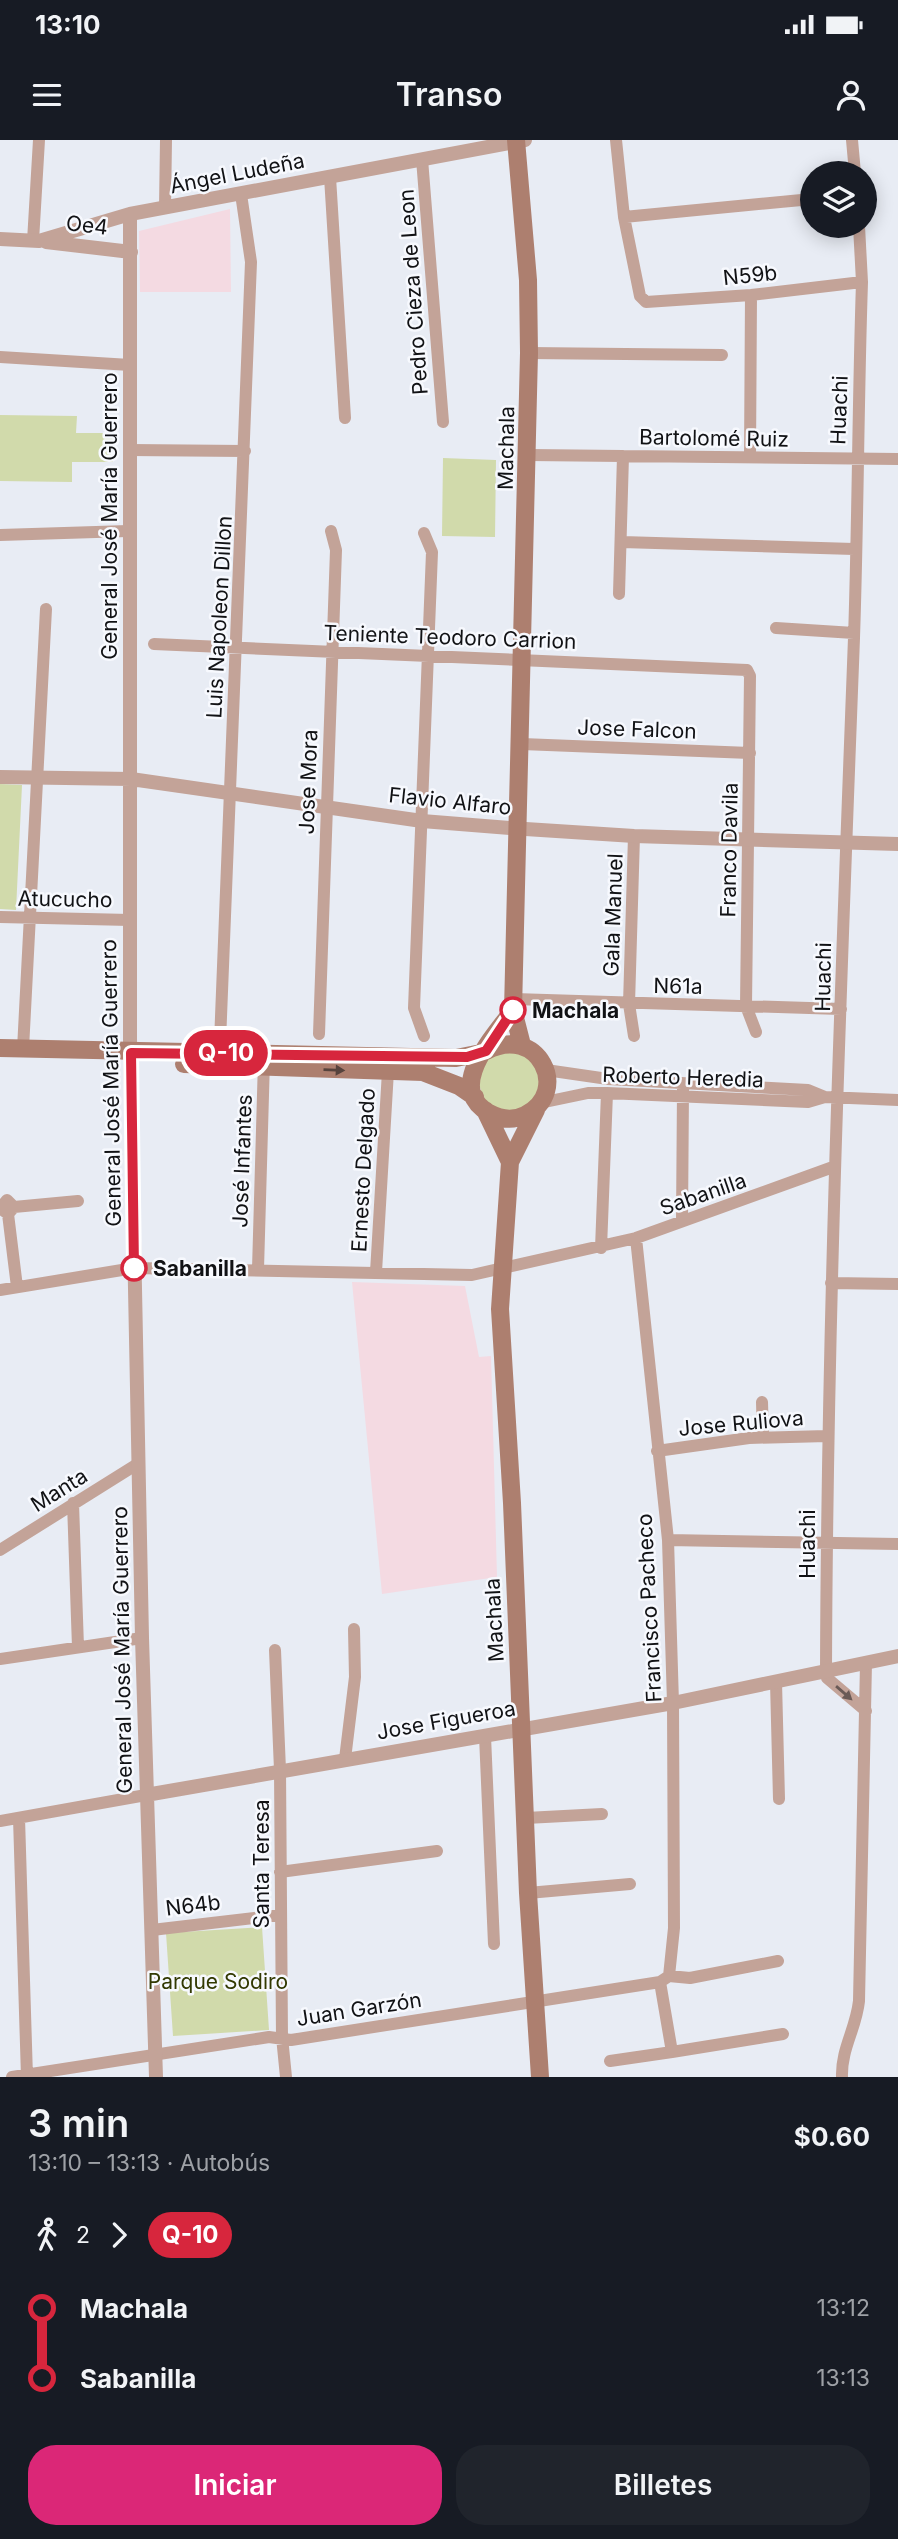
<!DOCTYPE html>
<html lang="es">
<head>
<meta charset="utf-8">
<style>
	:root { --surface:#171b24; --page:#20242c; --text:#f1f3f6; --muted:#9ea1a6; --accent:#db2777 }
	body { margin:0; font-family:Inter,sans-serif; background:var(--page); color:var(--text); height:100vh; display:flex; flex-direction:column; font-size:26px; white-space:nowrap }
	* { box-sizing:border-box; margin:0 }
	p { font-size:23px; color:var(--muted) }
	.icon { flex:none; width:38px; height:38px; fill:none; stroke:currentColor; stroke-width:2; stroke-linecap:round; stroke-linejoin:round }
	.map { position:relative; height:1937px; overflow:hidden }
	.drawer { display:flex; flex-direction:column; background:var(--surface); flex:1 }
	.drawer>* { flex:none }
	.badge { padding:0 14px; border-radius:23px; font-size:24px; line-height:46px }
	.fabs { position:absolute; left:800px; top:21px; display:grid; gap:14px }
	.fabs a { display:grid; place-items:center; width:77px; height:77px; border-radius:50%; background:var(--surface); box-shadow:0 4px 18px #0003; font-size:35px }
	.map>.badge { position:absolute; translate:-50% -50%; box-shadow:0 0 0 4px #fff }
	.legs { display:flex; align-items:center; gap:10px; height:77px; padding:0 28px; font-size:23px }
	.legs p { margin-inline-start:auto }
	.head { display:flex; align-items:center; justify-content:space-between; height:119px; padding:0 28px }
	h1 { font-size:38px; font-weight:600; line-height:52px }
	.action { display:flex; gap:14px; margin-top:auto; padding:14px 28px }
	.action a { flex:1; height:80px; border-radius:28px; background:var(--accent); color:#fff; font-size:28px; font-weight:600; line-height:80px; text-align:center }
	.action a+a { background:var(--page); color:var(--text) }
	ul { padding:0 28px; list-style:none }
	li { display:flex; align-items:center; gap:24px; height:70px; font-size:26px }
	li i { display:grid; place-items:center; width:10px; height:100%; margin:0 9px; background:currentColor }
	li i::after { content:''; width:18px; height:18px; margin:-9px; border:5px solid; border-radius:50%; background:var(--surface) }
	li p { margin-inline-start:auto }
	li:first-child i { background:linear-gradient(#0000 50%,currentColor 0) }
	li:last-child i { background:linear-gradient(currentColor 50%,#0000 0) }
	.status { display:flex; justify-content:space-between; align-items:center; height:49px; padding:0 35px; background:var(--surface); direction:ltr }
	.status svg { height:19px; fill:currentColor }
	header { display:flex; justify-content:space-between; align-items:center; height:91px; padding:0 28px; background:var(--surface); font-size:32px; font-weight:600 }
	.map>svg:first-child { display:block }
</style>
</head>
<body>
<div class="status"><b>13:10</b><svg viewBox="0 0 49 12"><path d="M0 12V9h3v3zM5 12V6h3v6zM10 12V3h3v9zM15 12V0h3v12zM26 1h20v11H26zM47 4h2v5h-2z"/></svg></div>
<header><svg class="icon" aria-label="menu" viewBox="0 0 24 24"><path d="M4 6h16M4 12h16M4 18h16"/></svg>Transo<svg class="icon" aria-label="person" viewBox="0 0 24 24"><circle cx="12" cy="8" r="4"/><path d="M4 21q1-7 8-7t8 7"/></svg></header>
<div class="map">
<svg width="898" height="1937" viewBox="0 0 898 1937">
	<rect width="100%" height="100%" fill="#e8ecf4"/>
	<!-- education -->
	<path fill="#f4dae2" d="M230,69L231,152H140L139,91Z
		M352,1142L465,1146L479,1217L491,1216L497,1437L382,1454Z"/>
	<!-- green -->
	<path fill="#d1daab" d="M0,275L77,276L76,293H113V322H72V342L0,341Z
		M443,318L496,320L495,397L442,396Z
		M0,644L22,645L16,770L0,769Z
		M506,907L536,920L541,952L517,974L486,965C473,928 473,928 506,907Z
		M262,1787L269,1890L173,1896L166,1793Z"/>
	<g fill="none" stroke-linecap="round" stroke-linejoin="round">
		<!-- minor -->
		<path stroke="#c3a398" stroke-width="12" d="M616,0L624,77L640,156L646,162L751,155L862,142
			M852,0L855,33
			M422,19L443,282
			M330,37L345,278
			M165,68L166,0
			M624,77L812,59
			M859,86L862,142C858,261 858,380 854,498C841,843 827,1187 826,1532L827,1538L866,1571
			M33,101L39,0
			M529,213L722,215
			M0,217L130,225
			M129,310L245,311
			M529,315L898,319
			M750,317L751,155
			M424,393L432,412L414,868L424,896
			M0,395L128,391
			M622,402L854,409
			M619,454L623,316
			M776,488L854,493
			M154,504L747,530L750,536L746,866L756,892
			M522,604L750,613
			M634,696L629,864L634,896
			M0,777L130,780
			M514,859L841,869
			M319,894L336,410L331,391
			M220,902L251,122L241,54
			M23,909L46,469
			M546,930L608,939L808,950L825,957L898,960
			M540,963L588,953H607L808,962L825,957
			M14,1067L78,1061
			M8,1074L14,1067L7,1060L0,1068L8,1074L17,1147
			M682,1081L683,949
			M636,1098L668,1400L673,1563L674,1788L669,1836
			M601,1108L607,953
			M258,1129L264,920
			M376,1132L388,931
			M831,1143L898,1144
			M0,1150L134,1128L472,1135L636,1098L833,1027
			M762,1262L763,1297
			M657,1311L749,1298L827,1296
			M73,1363L78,1507
			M668,1400L898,1404
			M0,1410L139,1323
			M275,1510L280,1630L282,1897L286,1937
			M0,1519L142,1498
			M776,1542L779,1659
			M485,1596L494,1804
			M345,1619L355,1537L354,1489
			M19,1678L27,1937
			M526,1678L602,1674
			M0,1681L146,1655
			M280,1732L437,1711
			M528,1753L630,1744
			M152,1790L280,1775
			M669,1836L690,1838L778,1821
			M660,1842L672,1912L783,1894
			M610,1921L672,1912
			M12,1937L269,1897L291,1900L660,1842L669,1836
			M842,1937C841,1909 856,1889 859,1861L866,1523"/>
		<!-- tertiary -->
		<path stroke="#c3a398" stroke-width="14" d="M130,74V899L142,1498L156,1937
			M0,99L39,101L130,74L525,0
			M46,102L131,112
			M0,637L131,639L422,681L510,688L634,696L898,704
			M146,1655L673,1563L898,1516"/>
		<!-- secondary -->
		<path stroke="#ad7f6f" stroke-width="18" d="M516,0L528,140L529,213L513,870L522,905
			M0,908L456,918L481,913
			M486,911C538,883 572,952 525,975C513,981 500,979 489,973C444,947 495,896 513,870
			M184,924L423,932L459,946L475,957
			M485,970L510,1022
			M536,970L510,1022L500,1169L512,1363L528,1753L540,1937"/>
	</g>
	<!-- one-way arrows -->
	<defs><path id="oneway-solid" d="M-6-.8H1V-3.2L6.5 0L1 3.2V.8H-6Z" transform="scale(1.75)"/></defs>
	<use fill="#57433d" href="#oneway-solid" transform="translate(334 930) rotate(2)"/>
	<use fill="#6a5a56" href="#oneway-solid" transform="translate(844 1553) rotate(41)"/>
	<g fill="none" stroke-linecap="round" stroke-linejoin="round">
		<defs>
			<path id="line-1" d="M134,1128L131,913L467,917L486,911L513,870"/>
		</defs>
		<!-- line-1 casing -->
		<use href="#line-1" stroke="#fff" stroke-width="16"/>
		<!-- line-1 -->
		<use href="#line-1" stroke="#d7263d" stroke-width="10"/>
	</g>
	<!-- markers -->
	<g fill="#fff" stroke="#d7263d" stroke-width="3.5">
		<circle cx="513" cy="870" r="12"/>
		<circle cx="134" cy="1128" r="12"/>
	</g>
	<g text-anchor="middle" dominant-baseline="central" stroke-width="5" stroke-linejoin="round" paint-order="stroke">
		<!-- street labels -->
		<g font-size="21" fill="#111215" stroke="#f7f9fe">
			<text transform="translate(237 33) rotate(-11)">Ángel Ludeña</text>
			<text transform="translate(87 85) rotate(7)">Oe4</text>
			<text transform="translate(750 135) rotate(-6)">N59b</text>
			<text transform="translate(413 152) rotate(-94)">Pedro Cieza de Leon</text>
			<text transform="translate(839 270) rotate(-88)">Huachi</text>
			<text transform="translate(714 298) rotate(1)">Bartolomé Ruiz</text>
			<text transform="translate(506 308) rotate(-89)">Machala</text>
			<text transform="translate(109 376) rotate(-90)">General José María Guerrero</text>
			<text transform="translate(219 477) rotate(-87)">Luis Napoleon Dillon</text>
			<text transform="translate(450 497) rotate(2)">Teniente Teodoro Carrion</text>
			<text transform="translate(637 589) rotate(2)">Jose Falcon</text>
			<text transform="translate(308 642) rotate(-88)">Jose Mora</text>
			<text transform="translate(450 661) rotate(6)">Flavio Alfaro</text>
			<text transform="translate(729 710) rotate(-89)">Franco Davila</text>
			<text transform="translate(65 759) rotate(1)">Atucucho</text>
			<text transform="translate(613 775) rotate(-88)">Gala Manuel</text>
			<text transform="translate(823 837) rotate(-89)">Huachi</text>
			<text transform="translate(678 846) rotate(1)">N61a</text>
			<text transform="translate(683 937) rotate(2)">Roberto Heredia</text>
			<text transform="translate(111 943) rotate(-91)">General José María Guerrero</text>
			<text transform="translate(242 1021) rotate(-88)">José Infantes</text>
			<text transform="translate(363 1030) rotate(-87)">Ernesto Delgado</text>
			<text transform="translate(703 1054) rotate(-19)">Sabanilla</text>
			<text transform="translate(741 1283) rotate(-5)">Jose Ruliova</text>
			<text transform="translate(59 1350) rotate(-32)">Manta</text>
			<text transform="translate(807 1404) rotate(-90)">Huachi</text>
			<text transform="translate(649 1468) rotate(-93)">Francisco Pacheco</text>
			<text transform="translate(494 1480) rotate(-93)">Machala</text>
			<text transform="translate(122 1510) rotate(-91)">General José María Guerrero</text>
			<text transform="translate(446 1580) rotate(-10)">Jose Figueroa</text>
			<text transform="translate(261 1724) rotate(-90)">Santa Teresa</text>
			<text transform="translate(193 1765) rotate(-7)">N64b</text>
			<text transform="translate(359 1869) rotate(-9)">Juan Garzón</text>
		</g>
		<!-- stop labels -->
		<g font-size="21" font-weight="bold" fill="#111215" stroke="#f7f9fe" text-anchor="start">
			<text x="532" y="870">Machala</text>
			<text x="153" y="1128">Sabanilla</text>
		</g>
		<!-- park labels -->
		<g font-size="21" fill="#323902" stroke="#f7f9fe">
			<text x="218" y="1841">Parque Sodiro</text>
		</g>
	</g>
</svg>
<div class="fabs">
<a><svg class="icon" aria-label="layers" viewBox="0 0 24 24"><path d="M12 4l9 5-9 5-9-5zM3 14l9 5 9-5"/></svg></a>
</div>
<b class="badge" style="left:226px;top:913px;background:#d7263d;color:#fff">Q-10</b>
</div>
<section class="drawer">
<div class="head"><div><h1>3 min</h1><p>13:10 – 13:13 · Autobús</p></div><b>$0.60</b></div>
<div class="legs"><svg class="icon" aria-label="walk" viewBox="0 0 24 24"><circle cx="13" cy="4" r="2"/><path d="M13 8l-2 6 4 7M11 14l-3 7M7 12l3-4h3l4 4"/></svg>2<svg class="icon" aria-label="forward" viewBox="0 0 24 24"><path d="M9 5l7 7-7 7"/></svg><b class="badge" style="background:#d7263d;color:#fff">Q-10</b></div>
<ul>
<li><i style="color:#d7263d"></i><b>Machala</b><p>13:12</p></li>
<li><i style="color:#d7263d"></i><b>Sabanilla</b><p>13:13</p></li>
</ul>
<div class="action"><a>Iniciar</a><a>Billetes</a></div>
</section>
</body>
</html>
